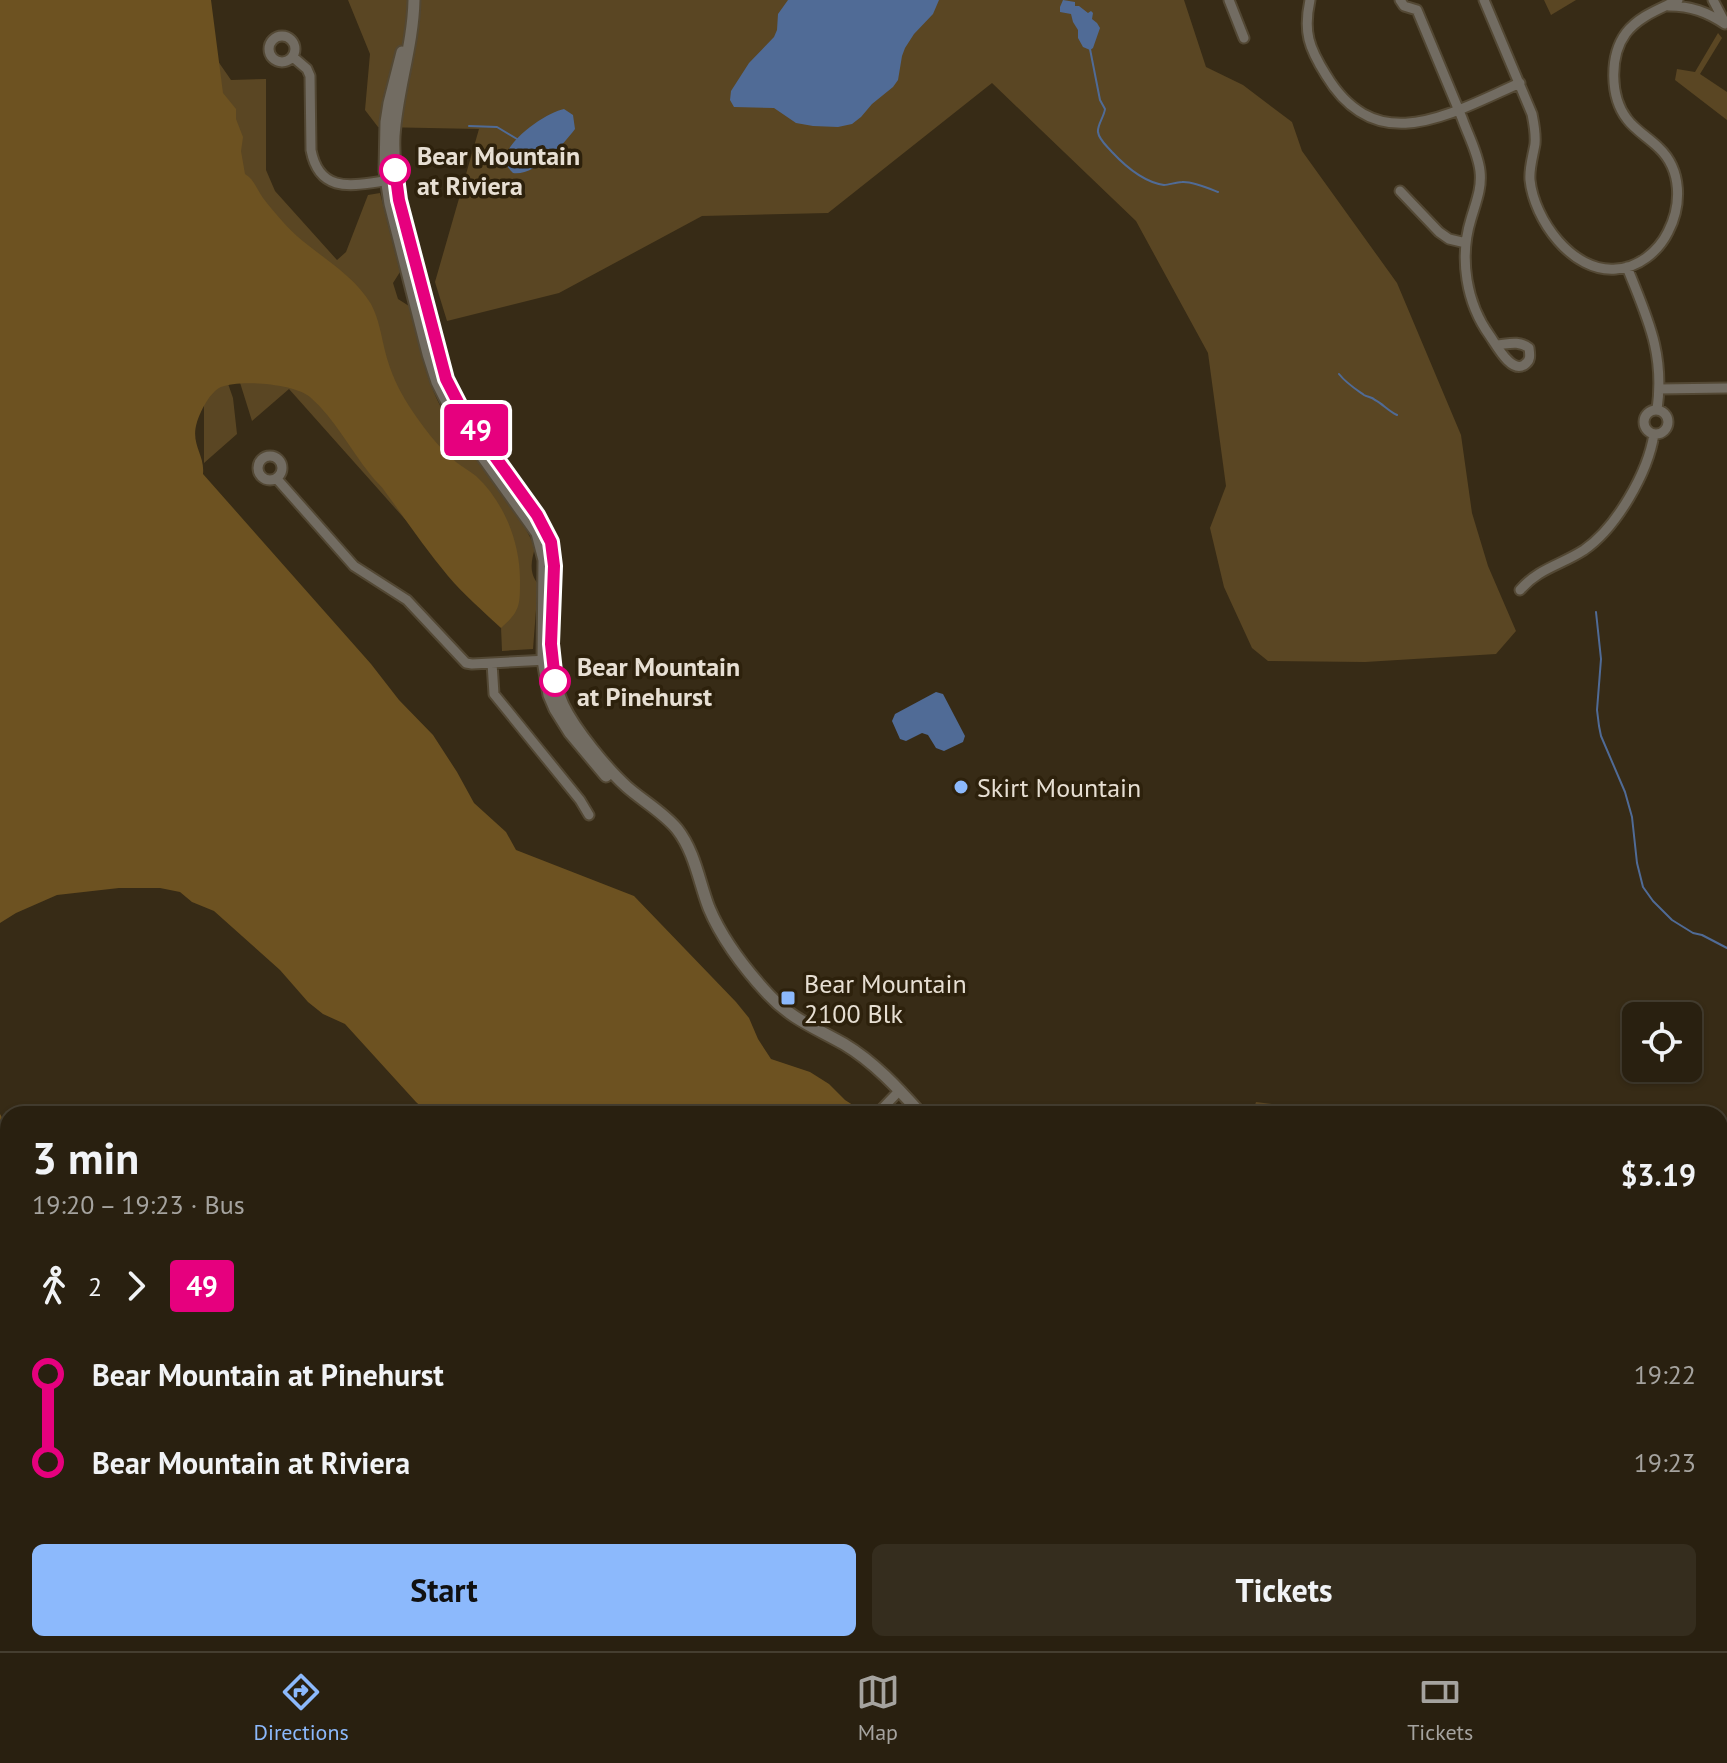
<!DOCTYPE html>
<html lang="en">
<head>
<meta charset="utf-8">
<style>
	:root { --surface:#292010; --page:#352d1e; --text:#f1f3f6; --muted:#a5a39f; --line:#453e30; --accent:#8cb9fc }
	body { margin:0; font-family:"PT Sans",sans-serif; background:var(--page); color:var(--text); height:100vh; display:flex; flex-direction:column; font-size:30px; white-space:nowrap }
	* { box-sizing:border-box; margin:0 }
	p { font-size:26px; color:var(--muted) }
	.icon { flex:none; width:44px; height:44px; fill:none; stroke:currentColor; stroke-width:2; stroke-linecap:round; stroke-linejoin:round }
	.map { position:relative; flex:1; overflow:hidden }
	.drawer { position:absolute; left:0px; top:1106px; width:1728px; height:546px; display:flex; flex-direction:column; background:var(--surface); border-radius:24px 24px 0 0; box-shadow:0 2px 6px #0004,0 0 0 2px var(--line) }
	.drawer>* { flex:none }
	.badge { padding:0 16px; border-radius:6px; font-size:28px; line-height:52px }
	.tools { position:absolute; left:1622px; top:1002px; display:grid; gap:16px }
	.tools a { display:grid; place-items:center; width:80px; height:80px; border-radius:12px; background:var(--surface); box-shadow:0 2px 6px #0004,0 0 0 2px var(--line); font-size:40px }
	.map>.badge { position:absolute; translate:-50% -50%; box-shadow:0 0 0 4px #fff }
	.legs { display:flex; align-items:center; gap:12px; height:88px; padding:0 32px; font-size:26px }
	.legs p { margin-inline-start:auto }
	.summary { display:flex; align-items:center; justify-content:space-between; height:136px; padding:0 32px }
	h1 { font-size:44px; font-weight:600; line-height:60px }
	.action { display:flex; gap:16px; margin-top:auto; padding:16px 32px }
	.action a { flex:1; height:92px; border-radius:12px; background:var(--accent); color:#111; font-size:32px; font-weight:600; line-height:92px; text-align:center }
	.action a+a { background:var(--page); color:var(--text) }
	ul { padding:0 32px; list-style:none }
	li { display:flex; align-items:center; gap:28px; height:88px; font-size:30px }
	li i { display:grid; place-items:center; width:12px; height:100%; margin:0 10px; background:currentColor }
	li i::after { content:''; width:20px; height:20px; margin:-10px; border:6px solid; border-radius:50%; background:var(--surface) }
	li p { margin-inline-start:auto }
	li:first-child i { background:linear-gradient(#0000 50%,currentColor 0) }
	li:last-child i { background:linear-gradient(currentColor 50%,#0000 0) }
	.menu { display:flex; justify-content:space-around; align-items:center; height:112px; border-top:2px solid var(--line); background:var(--surface); font-size:22px; color:var(--muted) }
	.menu a { display:grid; justify-items:center; gap:4px }
	.menu .current { color:var(--accent) }
	.map>svg:first-child { display:block }
</style>
</head>
<body>
<div class="map">
<svg width="1727" height="1651" viewBox="0 0 1727 1651">
	<rect width="100%" height="100%" fill="#372b16"/>
	<!-- green -->
	<path fill="#5a4623" d="M348,0H1184L1206,67L1243,85L1292,122L1302,151L1397,283L1461,435L1472,513L1488,566L1516,631L1496,654L1365,662L1268,661L1252,648L1224,587L1210,528L1226,486L1208,353L1136,221L992,83L828,213L702,216L559,293L447,321L435,282L479,129L378,127L365,110L370,54Z
		M1544,0H1576L1551,15Z
		M1718,33L1722,38L1700,74L1727,92V120L1675,80L1677,69L1695,72Z
		M204,41L231,80L266,79V170L275,191L337,260L346,252L368,195L380,193L400,272L393,283L398,299L409,306C419,344 426,385 448,419C474,460 517,504 535,548C531,561 529,573 538,584L533,649L502,651L501,627L289,389L252,421L237,373Z
		M225,375L233,398L237,434L204,463V377Z
		M1256,1102L1294,1107L1292,1114H1252Z
		M202,1644H350L351,1651H207Z
		M1566,1644H1648L1645,1651H1580Z"/>
	<!-- forest -->
	<path fill="#6d5221" d="M0,0H211L223,93L236,109V119L243,137L241,151L245,174C254,179 257,190 263,198C269,206 276,214 283,222C309,252 350,269 371,304C379,319 381,335 385,351C390,371 398,389 409,406C422,426 438,447 456,462C462,467 470,471 476,476C504,502 520,542 520,580C520,606 520,611 501,628C483,611 464,595 448,576C426,550 407,521 386,493C382,486 375,481 370,474C350,449 335,419 310,397C295,384 240,379 221,387C210,392 201,410 197,422C190,445 205,454 203,474L371,664L399,700L433,735L457,772L474,803L506,832L516,850L634,896L736,1002L749,1018L758,1039L771,1059L810,1072L829,1084L845,1100L867,1114H429L416,1102L345,1024L323,1014L308,1002L280,970L214,911L192,902L180,892L160,888H119L57,895L16,913L0,923Z
		M0,1114L8,1128V1286L0,1276Z
		M524,1644H1231L1252,1651H530Z"/>
	<!-- water -->
	<path fill="#506b96" d="M788,0H939L933,14L914,34L905,48L902,56L898,80L893,87L872,104L861,117L852,124L838,127L813,126L796,123L774,108L734,107L730,100L731,91L749,63L774,37L777,30L778,14Z
		M1063,0L1075,2V6H1079L1088,13L1091,11L1093,13L1092,19L1097,23L1100,28L1093,48L1090,50L1083,47L1078,38V30L1073,22L1071,14L1060,12V7Z
		M564,109L573,115L575,129C562,146 536,176 513,173C510,170 507,167 506,163C501,143 547,112 564,109Z
		M936,692L943,694L965,736L963,742L944,751L936,748L928,735L922,733L906,741L900,739L892,721L895,714Z"/>
	<g fill="none" stroke-linecap="round" stroke-linejoin="round">
		<!-- stream -->
		<path stroke="#506b96" stroke-width="2" d="M1090,49L1100,100L1105,109C1104,117 1097,125 1098,132C1099,140 1107,146 1112,152C1126,167 1143,182 1164,185C1169,185 1176,182 1182,182C1192,181 1208,188 1218,192
			M469,126L497,127L517,139
			M1339,374C1346,383 1354,388 1364,395C1367,397 1372,397 1375,400C1383,404 1387,410 1397,415
			M1596,612L1601,659L1597,710L1599,726L1601,736L1625,792L1632,817L1637,863L1643,887L1653,901L1672,920L1693,933L1702,935L1727,948
			M0,1277L8,1296
			M183,1644L189,1651"/>
		<defs>
			<path id="minor" d="M1229,0L1244,38
				M1310,0C1303,32 1309,48 1326,75C1377,160 1451,113 1520,83
				M1400,0L1404,6L1417,10
				M1484,0L1532,114C1534,124 1536,133 1535,144C1533,156 1529,168 1530,180C1534,219 1572,273 1616,269C1638,268 1658,252 1668,232C1682,205 1682,170 1659,148C1649,138 1635,130 1627,119C1610,97 1609,56 1626,33C1639,16 1660,9 1678,0
				M1713,0L1725,23
				M1669,6C1691,6 1707,12 1725,24
				M1417,10C1432,46 1447,82 1462,118C1468,135 1478,153 1480,171C1482,188 1476,202 1471,219C1459,258 1466,303 1490,336C1497,346 1511,373 1524,365C1531,361 1530,355 1529,348C1519,340 1508,344 1497,345
				M269 49a13 13 0 1 1 26 0a13 13 0 1 1-26 0Z
				M293,57L307,69L310,76L311,150C320,197 357,184 392,180
				M1400,191L1439,232L1449,239L1466,243
				M1627,267C1647,318 1665,352 1657,410
				M1659,389L1727,388
				M1644 422a12 12 0 1 1 24 0a12 12 0 1 1-24 0Z
				M258 468a12 12 0 1 1 24 0a12 12 0 1 1-24 0Z
				M277,479L354,566L407,600L466,663L472,664L548,660
				M1520,590C1539,568 1561,565 1584,550C1616,528 1648,473 1654,434
				M492,663L494,694L580,800L589,815
				M877,1114L900,1090
				M1720,1212L1727,1213
				M1535,1644L1539,1651
				M1483,1651L1489,1644"/>
			<path id="tertiary" d="M414,0C413,46 397,90 394,136C392,183 407,226 417,271C428,314 435,363 457,402C483,449 526,487 548,537C556,553 555,571 554,589C553,628 546,668 563,705C575,730 607,769 627,787C643,801 664,813 677,829C695,852 699,882 709,908C722,939 745,969 768,994C791,1019 816,1028 844,1044C874,1062 898,1088 921,1114
				M402,52L389,103L386,122L385,171L390,204L428,354L437,382L455,418L537,533L544,560L543,660L549,695L555,709L570,733L606,776
				M1720,1532L1727,1534
				M0,1625L8,1626
				M103,1644L134,1651"/>
			<path id="trunk" d="M0,1340L8,1345
				M376,1644L377,1651
				M390,1644L398,1651"/>
			<path id="motorway" d="M418,1644L425,1651"/>
		</defs>
		<!-- minor casing -->
		<use href="#minor" stroke="#534834" stroke-width="13"/>
		<!-- tertiary casing -->
		<use href="#tertiary" stroke="#534834" stroke-width="15"/>
		<!-- trunk casing -->
		<use href="#trunk" stroke="#534834" stroke-width="20"/>
		<!-- motorway casing -->
		<use href="#motorway" stroke="#534834" stroke-width="20"/>
		<!-- minor -->
		<use href="#minor" stroke="#726c62" stroke-width="9"/>
		<!-- tertiary -->
		<use href="#tertiary" stroke="#726c62" stroke-width="11"/>
		<!-- trunk -->
		<use href="#trunk" stroke="#c4b6a0" stroke-width="16"/>
		<!-- motorway -->
		<use href="#motorway" stroke="#d2c3aa" stroke-width="16"/>
	</g>
	<g fill="none" stroke-linecap="round" stroke-linejoin="round">
		<defs>
			<path id="line-1" d="M395,170L399,200L446,379L463,412L537,515L551,542L554,566L551,644L555,681"/>
		</defs>
		<!-- line-1 casing -->
		<use href="#line-1" stroke="#fff" stroke-width="18"/>
		<!-- line-1 -->
		<use href="#line-1" stroke="#e6007e" stroke-width="12"/>
	</g>
	<!-- markers -->
	<g fill="#fff" stroke="#e6007e" stroke-width="4">
		<circle cx="395" cy="170" r="14"/>
		<circle cx="555" cy="681" r="14"/>
	</g>
	<g fill="#8cb9fc" stroke="#2d210c" stroke-width="3">
		<circle cx="961" cy="787" r="8"/>
		<rect x="780" y="990" width="16" height="16" rx="4"/>
	</g>
	<g text-anchor="middle" dominant-baseline="central" stroke-width="7" stroke-linejoin="round" paint-order="stroke">
		<!-- stop labels -->
		<g font-size="26" font-weight="bold" fill="#e7dfd3" stroke="#2d210c" text-anchor="start">
			<text x="417" y="155">Bear Mountain<tspan x="417" dy="30">at Riviera</tspan></text>
			<text x="577" y="666">Bear Mountain<tspan x="577" dy="30">at Pinehurst</tspan></text>
		</g>
		<!-- poi labels -->
		<g font-size="26" fill="#e7dfd3" stroke="#2d210c" text-anchor="start">
			<text x="977" y="787">Skirt Mountain</text>
			<text x="804" y="983">Bear Mountain<tspan x="804" dy="30">2100 Blk</tspan></text>
		</g>
	</g>
</svg>
<div class="tools">
<a><svg class="icon" aria-label="locate" viewBox="0 0 24 24"><circle cx="12" cy="12" r="6"/><path d="M12 2v4M12 18v4M2 12h4M18 12h4"/></svg></a>
</div>
<b class="badge" style="left:476px;top:430px;background:#e6007e;color:#fff">49</b>
<section class="drawer">
<div class="summary"><div><h1>3 min</h1><p>19:20 – 19:23 · Bus</p></div><b>$3.19</b></div>
<div class="legs"><svg class="icon" aria-label="walk" viewBox="0 0 24 24"><circle cx="13" cy="4" r="2"/><path d="M13 8l-2 6 4 7M11 14l-3 7M7 12l3-4h3l4 4"/></svg>2<svg class="icon" aria-label="forward" viewBox="0 0 24 24"><path d="M9 5l7 7-7 7"/></svg><b class="badge" style="background:#e6007e;color:#fff">49</b></div>
<ul>
<li><i style="color:#e6007e"></i><b>Bear Mountain at Pinehurst</b><p>19:22</p></li>
<li><i style="color:#e6007e"></i><b>Bear Mountain at Riviera</b><p>19:23</p></li>
</ul>
<div class="action"><a>Start</a><a>Tickets</a></div>
</section>
</div>
<nav class="menu">
<a class="current"><svg class="icon" aria-label="directions" viewBox="0 0 24 24"><path d="M12 3l9 9-9 9-9-9zM9 14v-3h6M13 9l2 2-2 2"/></svg>Directions</a>
<a><svg class="icon" aria-label="map" viewBox="0 0 24 24"><path d="M3 6l6-2 6 2 6-2v14l-6 2-6-2-6 2zM9 4v14M15 6v14"/></svg>Map</a>
<a><svg class="icon" aria-label="tickets" viewBox="0 0 24 24"><path d="M3 7h18v10H3zM15 7v10"/></svg>Tickets</a>
</nav>
</body>
</html>
